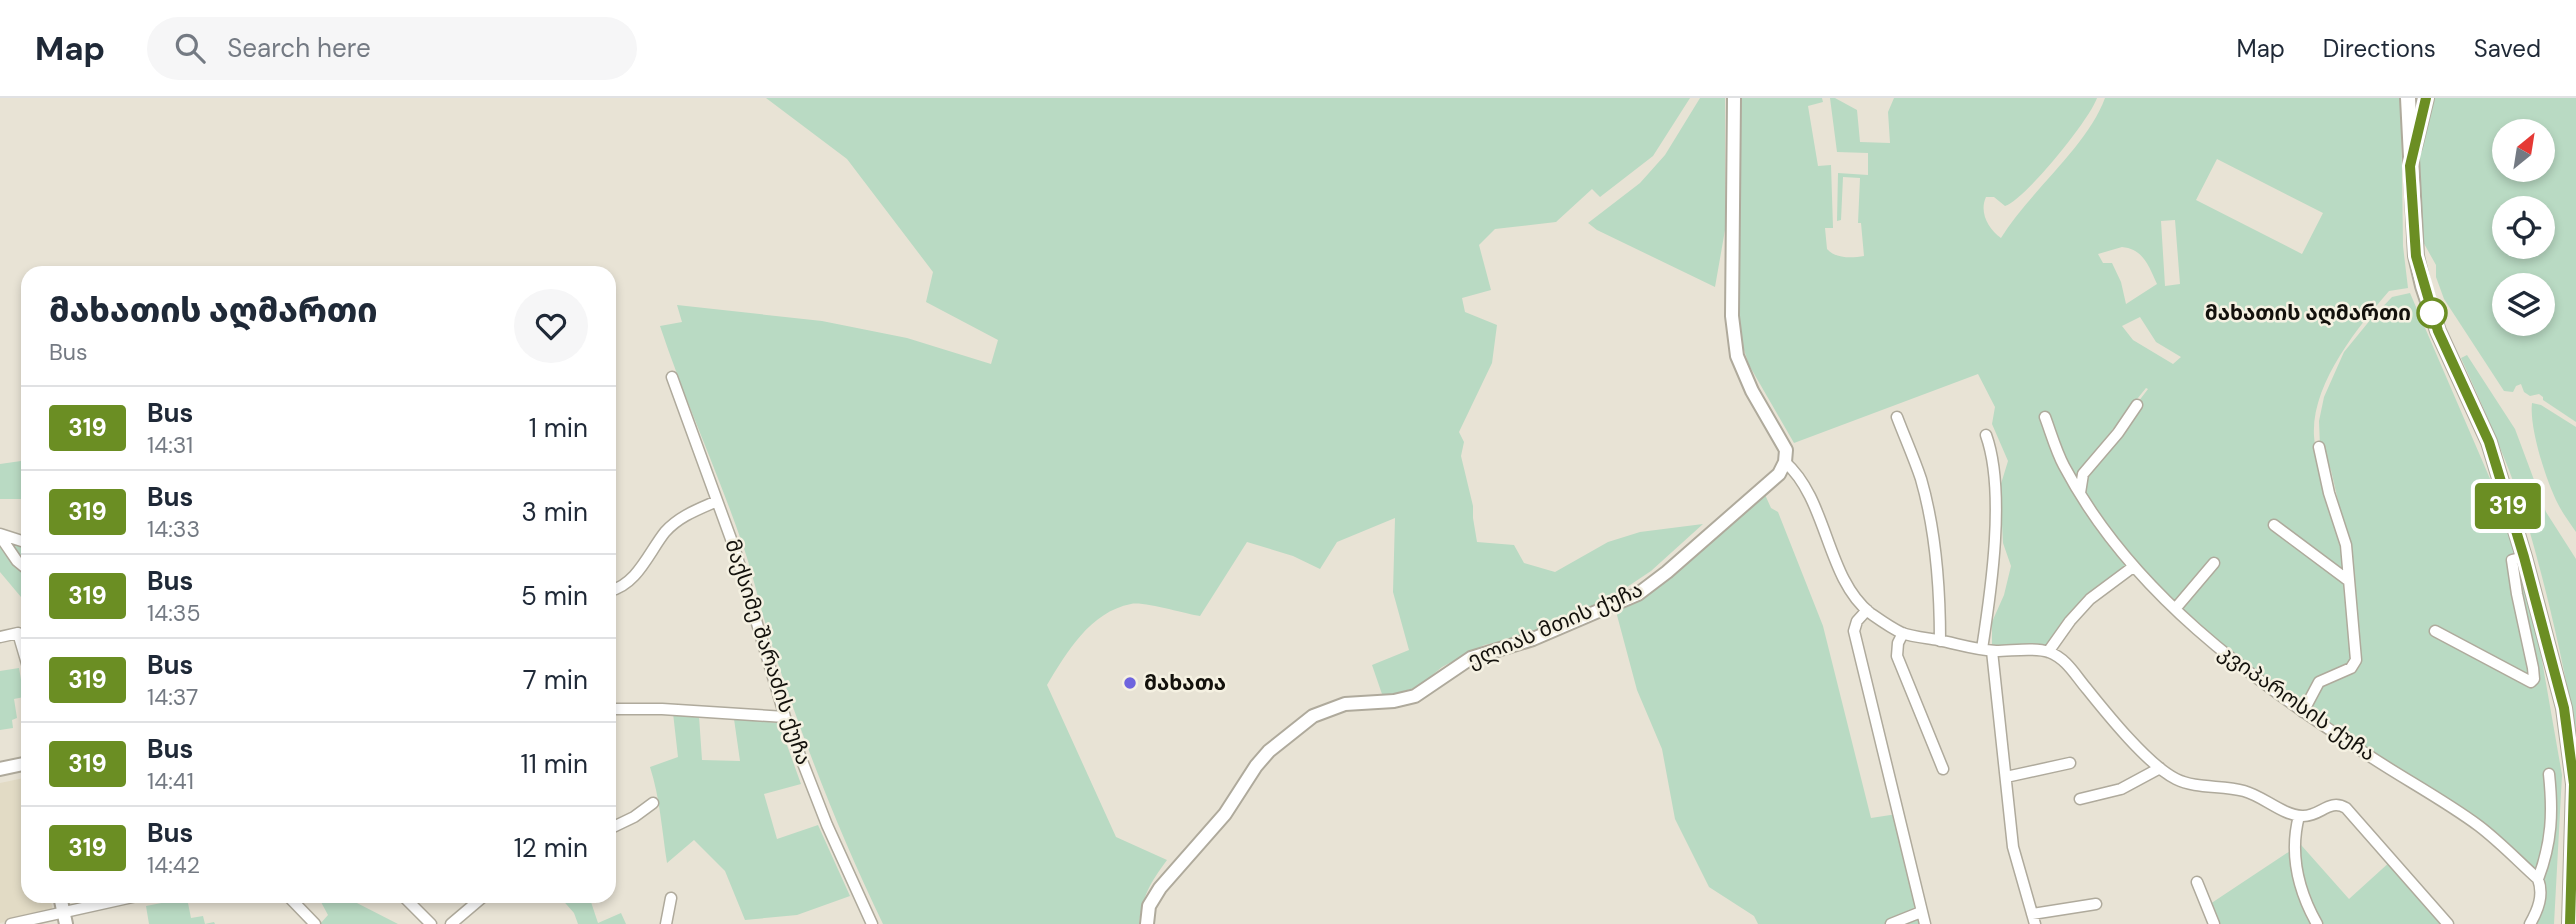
<!DOCTYPE html>
<html lang="en">
<head>
<meta charset="utf-8">
<style>
	:root { --surface:#fff; --page:#f6f6f7; --text:#1f2937; --muted:#747a83; --line:#e0e1e3 }
	body { margin:0; font-family:"DM Sans","Noto Sans Georgian",sans-serif; background:var(--page); color:var(--text); height:100vh; display:flex; flex-direction:column; font-size:26px; white-space:nowrap }
	* { box-sizing:border-box; margin:0 }
	p { font-size:23px; color:var(--muted) }
	.icon { flex:none; width:38px; height:38px; fill:none; stroke:currentColor; stroke-width:2; stroke-linecap:round; stroke-linejoin:round }
	.map { position:relative; flex:1; overflow:hidden }
	.drawer { position:absolute; left:21px; top:168px; width:595px; height:637px; display:flex; flex-direction:column; background:var(--surface); border-radius:21px; box-shadow:0 4px 10px #0003 }
	.drawer>* { flex:none }
	.badge { padding:0 14px; border-radius:5px; font-size:24px; line-height:46px }
	.needle { width:46px; rotate:30deg }
	.controls { position:absolute; left:2492px; top:21px; display:grid; gap:14px }
	.controls a { display:grid; place-items:center; width:63px; height:63px; border-radius:50%; background:var(--surface); box-shadow:0 4px 10px #0003; font-size:35px }
	.map>.badge { position:absolute; translate:-50% -50%; box-shadow:0 0 0 4px #fff }
	.round { display:grid; place-items:center; flex:none; width:74px; height:74px; border-radius:37px; background:var(--page) }
	.overview { display:flex; align-items:center; justify-content:space-between; height:119px; padding:0 28px }
	h1 { font-size:33px; font-weight:800; line-height:52px }
	ul { padding:0; list-style:none }
	li { display:flex; align-items:center; gap:21px; height:84px; padding:0 28px; border-top:2px solid var(--line) }
	li div { flex:1 }
	li b { display:block; font-size:26px }
	li em { font-style:normal }
	li .badge { min-width:77px; font-weight:700; text-align:center }
	header { display:flex; align-items:center; gap:42px; box-sizing:border-box; height:98px; padding:0 35px; background:var(--surface); border-bottom:2px solid var(--line) }
	header strong { font-size:33px }
	nav { display:flex; gap:38px; margin-inline-start:auto; font-size:24px }
	.search { width:490px; height:63px; background:var(--page); display:flex; align-items:center; gap:18px; box-sizing:border-box; padding:0 24px; border-radius:38px; color:var(--muted); font-size:26px }
	.map>svg:first-child { display:block }
</style>
</head>
<body>
<header>
<strong>Map</strong>
<div class="search"><svg class="icon" aria-label="search" viewBox="0 0 24 24"><circle cx="10" cy="10" r="6"/><path d="M15 15l6 6"/></svg>Search here</div>
<nav><a>Map</a><a>Directions</a><a>Saved</a></nav>
</header>
<div class="map">
<svg width="2576" height="826" viewBox="0 0 2576 826">
	<rect width="100%" height="100%" fill="#e8e3d5"/>
	<!-- built -->
	<path fill="#e2dbc5" d="M24,680L28,698V798H50L53,814L0,825V685Z"/>
	<!-- green -->
	<path fill="#b9dac3" fill-rule="evenodd" d="M766,0H1690L1653,58L1600,99L1592,91L1556,124L1495,131L1479,147L1491,192L1462,200L1465,214L1497,227L1492,265L1459,334L1464,344L1461,358L1473,408V420L1477,444L1514,447L1524,465L1555,474L1608,444L1640,434L1703,426L1651,473L1624,491L1572,520L1516,540L1484,547L1442,569L1418,589L1383,599L1372,567L1409,552L1393,494L1395,420L1337,444L1320,471L1293,458L1247,444L1200,518C1186,516 1143,503 1131,506C1090,514 1067,554 1047,587L1116,739L1167,762C1150,785 1143,797 1139,826H883C839,735 802,640 771,544C760,510 753,475 741,442C716,370 684,300 660,228L682,224L677,207L822,223L907,240L991,266L998,242L926,204L933,174L847,61Z
		M1700,0H1725V132L1715,189L1597,132L1588,125L1640,85L1665,57Z
		M1740,0H1822L1823,4L1808,8L1818,68L1831,67L1833,130H1825L1827,151C1836,161 1852,160 1864,158L1861,125H1858L1860,80L1843,79L1841,122L1837,123L1838,75L1868,77V55L1837,54L1830,0H1835L1857,12L1860,44L1890,45L1888,14L1894,0H2097C2090,21 2025,102 2005,108L1994,99H1986C1979,114 1988,131 2001,140C2029,94 2087,49 2105,0H2401L2403,148L2408,190L2389,193C2358,229 2311,286 2314,338C2316,370 2331,401 2344,429L2331,372L2320,349L2319,323L2324,299L2344,254L2371,221L2392,199L2410,195L2497,397L2520,464L2536,528L2562,677L2554,826H2530L2542,790L2479,728L2279,598L2134,469L2090,501L2048,554L1992,553V524L2004,497L2011,468L2003,445L2000,389L2008,363L1992,326L1995,309L1978,276L1794,345L1749,267L1742,246L1737,211ZM2217,61L2323,115L2302,156L2196,102ZM2175,122L2180,186L2165,188L2161,123ZM2122,149C2144,151 2149,169 2157,186L2126,206L2121,184L2112,165H2103L2098,156ZM2140,219L2156,244L2181,259L2173,266L2133,242L2122,228ZM2146,290L2148,291L2083,376L2080,372Z
		M2428,0H2576V324L2543,302V299L2539,296L2530,298L2524,294L2521,286L2516,288L2513,294L2504,293L2444,201L2436,179V167L2422,142L2415,89L2420,37ZM2504,33H2543V72H2504ZM2504,110H2543V149H2504ZM2504,187H2543V226H2504Z
		M2467,257L2515,331L2546,414L2576,461V637C2564,566 2547,493 2527,424C2510,368 2485,314 2461,260Z
		M2532,305L2541,307L2576,329V434C2570,425 2563,416 2558,406C2546,383 2529,329 2532,305Z
		M28,362V401H0V366Z
		M1762,390L1771,410L1778,414L1823,528L1871,720L1897,716L1925,826H1758L1754,818L1709,789L1675,721L1662,651L1637,592L1614,506L1638,496Z
		M0,440L28,450V493L21,499L0,474Z
		M19,570L24,599L14,601L17,620L12,622L13,630L0,632V573Z
		M673,615L699,618L702,662L740,663L734,621L779,625L801,686L764,696L777,741L818,727L850,798L797,817L745,822L725,773L694,742L667,765C662,733 660,700 650,669L678,659Z
		M2294,739L2349,801L2392,762L2448,826H2214L2207,808L2293,751Z
		M329,798H359L355,804L398,826H320L328,817L321,804Z
		M559,798H589L598,825L621,815L626,826H578L574,815Z
		M187,800L191,820L203,818L205,826L214,824L215,826H149L146,808Z"/>
	<g fill="none" stroke-linecap="round" stroke-linejoin="round">
		<defs>
			<path id="minor" d="M672,279L735,452L785,619L827,727L872,826
				M1897,319C1905,340 1914,360 1921,381C1936,433 1940,488 1940,543
				M2045,319C2051,335 2056,353 2064,368C2131,495 2250,580 2368,657C2404,681 2444,702 2479,728C2500,744 2519,764 2538,781C2544,797 2538,812 2530,826
				M1785,364C1828,402 1826,480 1870,515C1880,522 1891,530 1902,535C1913,539 1927,540 1938,542C1958,546 1976,552 1996,553C2012,553 2034,549 2049,554C2067,561 2075,577 2087,591C2107,616 2148,667 2176,681C2196,691 2222,687 2244,693C2263,698 2282,717 2302,718C2320,719 2329,700 2346,710L2448,826
				M2080,395L2083,376L2118,335L2137,307
				M2274,427L2349,483
				M0,436L28,445
				M0,438L17,463L28,472
				M609,493C637,487 649,454 665,434C679,418 699,411 717,403
				M2175,511L2214,465
				M1867,512L1857,523L1854,533L1925,826
				M2435,533L2531,584L2534,581L2533,570L2517,496L2512,462L2524,459
				M1903,535L1898,545L1897,558L1943,671
				M0,539L18,535L28,569
				M1982,551C1991,493 2006,393 1986,337
				M1992,553L2013,749L2035,826
				M2048,554L2070,523L2090,501L2133,469
				M609,611H662L785,619
				M2303,614L2319,584L2351,570L2356,562L2346,447L2329,395L2319,349
				M2006,679L2070,665
				M2080,701L2121,691L2160,670
				M2299,718C2289,756 2298,792 2317,826
				M609,731L634,719L653,705
				M2538,781C2552,744 2553,714 2549,676
				M2197,784L2214,826
				M288,798L315,826
				M403,798L431,826
				M2032,816L2096,806
				M11,826L137,798
				M451,826L484,798
				M666,826L671,800
				M1891,826L1921,814"/>
			<path id="tertiary" d="M0,671L28,665
				M60,798L66,826
				M1147,826L1149,808L1160,790L1225,716L1256,668L1269,653L1313,618L1345,606L1394,603L1415,598L1471,560L1533,541L1638,496L1667,474L1779,376L1785,364L1786,352L1752,293L1737,258L1732,218L1734,0"/>
			<path id="secondary" d="M2408,0L2416,158L2423,188L2438,233L2489,344L2524,459L2564,610L2574,686L2570,826
				M2414,49L2426,0"/>
		</defs>
		<!-- minor casing -->
		<use href="#minor" stroke="#afaa9c" stroke-width="13"/>
		<!-- tertiary casing -->
		<use href="#tertiary" stroke="#afaa9c" stroke-width="16"/>
		<!-- secondary casing -->
		<use href="#secondary" stroke="#afaa9c" stroke-width="18"/>
		<!-- minor -->
		<use href="#minor" stroke="#fff" stroke-width="10"/>
		<!-- tertiary -->
		<use href="#tertiary" stroke="#fff" stroke-width="12"/>
		<!-- secondary -->
		<use href="#secondary" stroke="#fff" stroke-width="14"/>
	</g>
	<g fill="none" stroke-linecap="round" stroke-linejoin="round">
		<defs>
			<path id="line" d="M2426,0L2410,68L2416,158L2438,233L2489,344L2524,459L2564,610L2574,686L2570,826"/>
		</defs>
		<!-- line casing -->
		<use href="#line" stroke="#fff" stroke-width="16"/>
		<!-- line -->
		<use href="#line" stroke="#6b8e23" stroke-width="10"/>
	</g>
	<!-- markers -->
	<circle fill="#fff" stroke="#6b8e23" stroke-width="3.5" cx="2432" cy="215" r="14"/>
	<circle fill="#6e64de" stroke="#f5f1e2" stroke-width="2.5" cx="1130" cy="585" r="7"/>
	<g text-anchor="middle" dominant-baseline="central" stroke-width="5" stroke-linejoin="round" paint-order="stroke">
		<!-- stop labels -->
		<g font-size="21" font-weight="bold" fill="#13110c" stroke="#f5f1e2" text-anchor="end">
			<text x="2411" y="215">მახათის აღმართი</text>
		</g>
		<!-- street labels -->
		<g font-size="21" fill="#13110c" stroke="#f5f1e2">
			<text transform="translate(1555 527) rotate(-23)">ელიას მთის ქუჩა</text>
			<text transform="translate(768 554) rotate(72)">მაქსიმე შარაძის ქუჩა</text>
			<text transform="translate(2297 605) rotate(35)">კვიპაროსის ქუჩა</text>
		</g>
		<!-- poi labels -->
		<g font-size="21" font-weight="bold" fill="#13110c" stroke="#f5f1e2" text-anchor="start">
			<text x="1144" y="585">მახათა</text>
		</g>
	</g>
</svg>
<div class="controls">
<a><svg class="needle" viewBox="-14 -14 28 28"><path d="M0-13l5 13h-10z" fill="#e53935"/><path d="M0 13l5-13h-10z" fill="#747a83"/></svg></a>
<a><svg class="icon" aria-label="locate" viewBox="0 0 24 24"><circle cx="12" cy="12" r="6"/><path d="M12 2v4M12 18v4M2 12h4M18 12h4"/></svg></a>
<a><svg class="icon" aria-label="layers" viewBox="0 0 24 24"><path d="M12 4l9 5-9 5-9-5zM3 14l9 5 9-5"/></svg></a>
</div>
<b class="badge" style="left:2508px;top:408px;background:#6b8e23;color:#fff">319</b>
<section class="drawer">
<div class="overview"><div><h1>მახათის აღმართი</h1><p>Bus</p></div><a class="round"><svg class="icon" aria-label="heart" viewBox="0 0 24 24"><path d="M12 20l-8-8c-3-5 5-10 8-4 3-6 11-1 8 4z"/></svg></a></div>
<ul>
<li><span class="badge" style="background:#6b8e23;color:#fff">319</span><div><b>Bus</b><p>14:31</p></div><em>1 min</em></li>
<li><span class="badge" style="background:#6b8e23;color:#fff">319</span><div><b>Bus</b><p>14:33</p></div><em>3 min</em></li>
<li><span class="badge" style="background:#6b8e23;color:#fff">319</span><div><b>Bus</b><p>14:35</p></div><em>5 min</em></li>
<li><span class="badge" style="background:#6b8e23;color:#fff">319</span><div><b>Bus</b><p>14:37</p></div><em>7 min</em></li>
<li><span class="badge" style="background:#6b8e23;color:#fff">319</span><div><b>Bus</b><p>14:41</p></div><em>11 min</em></li>
<li><span class="badge" style="background:#6b8e23;color:#fff">319</span><div><b>Bus</b><p>14:42</p></div><em>12 min</em></li>
</ul>
</section>
</div>
</body>
</html>
